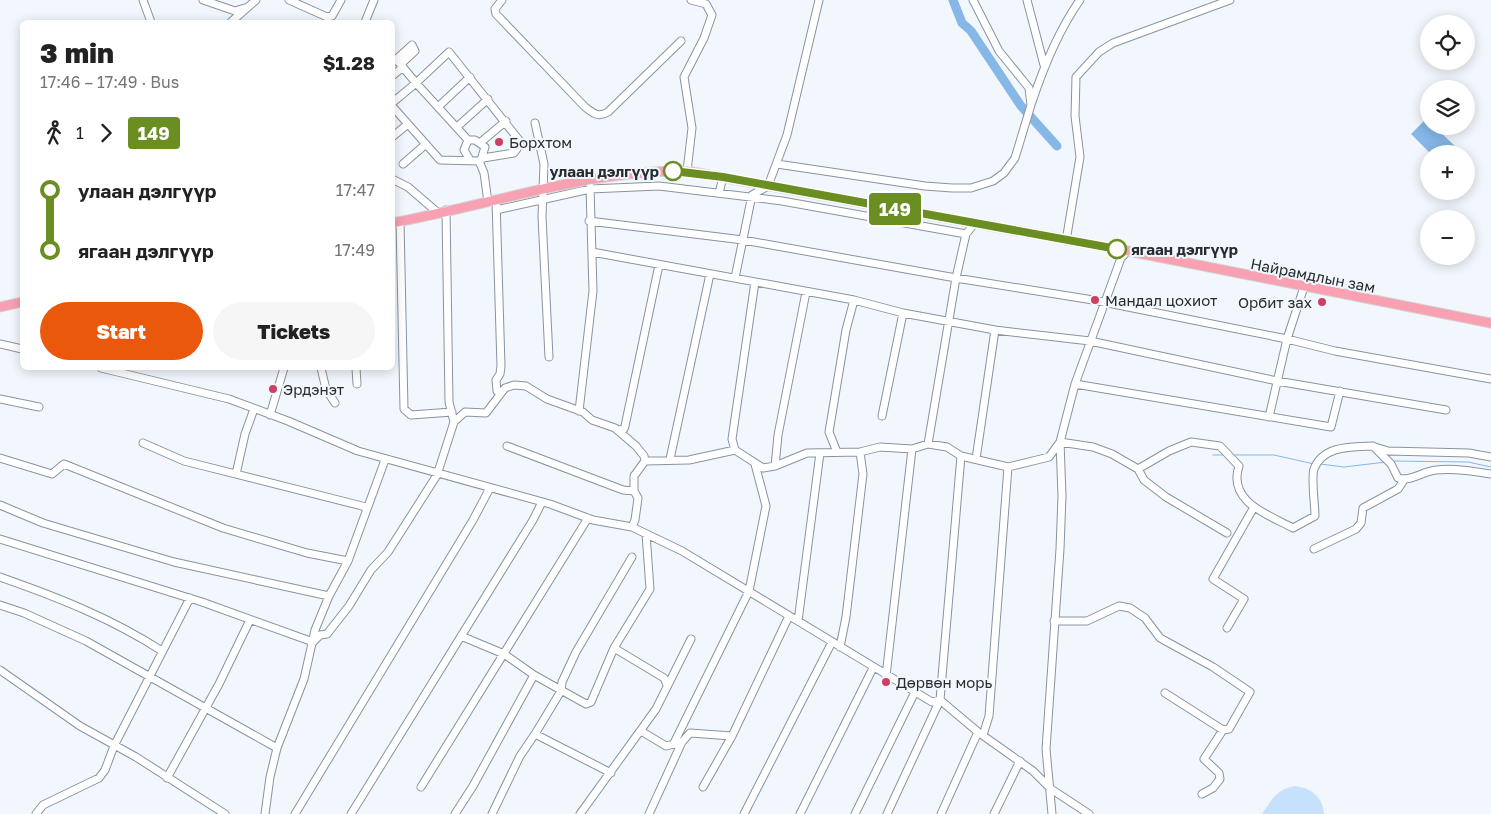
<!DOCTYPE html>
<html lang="en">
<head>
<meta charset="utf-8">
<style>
	:root { --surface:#fff; --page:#f6f6f6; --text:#222; --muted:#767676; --accent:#ea580c }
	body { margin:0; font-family:"Golos Text",sans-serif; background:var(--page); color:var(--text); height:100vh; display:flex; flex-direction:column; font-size:19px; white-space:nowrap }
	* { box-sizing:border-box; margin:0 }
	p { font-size:16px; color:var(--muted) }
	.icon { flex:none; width:28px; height:28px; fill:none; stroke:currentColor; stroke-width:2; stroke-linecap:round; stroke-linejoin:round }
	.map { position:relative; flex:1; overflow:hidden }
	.panel { position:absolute; left:20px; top:20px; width:375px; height:350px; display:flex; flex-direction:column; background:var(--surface); border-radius:8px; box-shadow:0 2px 12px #0003 }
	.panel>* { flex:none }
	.badge { padding:0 10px; border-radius:4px; font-size:18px; line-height:32px }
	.tools { position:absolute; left:1420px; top:15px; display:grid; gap:10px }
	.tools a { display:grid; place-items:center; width:55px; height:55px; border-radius:50%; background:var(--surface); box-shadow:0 2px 12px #0003; font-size:25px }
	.map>.badge { position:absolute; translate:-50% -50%; box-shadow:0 0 0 2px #fff }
	.legs { display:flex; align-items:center; gap:8px; height:55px; padding:0 20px; font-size:16px }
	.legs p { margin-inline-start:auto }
	.headline { display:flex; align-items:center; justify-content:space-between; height:85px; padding:0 20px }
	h1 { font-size:28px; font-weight:800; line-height:38px }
	.primary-button { display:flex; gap:10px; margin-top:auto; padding:10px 20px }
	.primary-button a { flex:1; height:58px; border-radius:30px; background:var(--accent); color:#fff; font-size:20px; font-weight:800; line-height:58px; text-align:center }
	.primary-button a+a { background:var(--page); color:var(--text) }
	ul { padding:0 20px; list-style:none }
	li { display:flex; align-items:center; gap:18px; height:60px; font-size:19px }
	li i { display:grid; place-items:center; width:8px; height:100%; margin:0 6px; background:currentColor }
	li i::after { content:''; width:12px; height:12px; margin:-6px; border:4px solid; border-radius:50%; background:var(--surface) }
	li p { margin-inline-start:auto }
	li:first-child i { background:linear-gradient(#0000 50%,currentColor 0) }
	li:last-child i { background:linear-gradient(currentColor 50%,#0000 0) }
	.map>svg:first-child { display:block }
</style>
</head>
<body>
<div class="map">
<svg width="1491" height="814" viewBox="0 0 1491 814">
	<rect width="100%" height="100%" fill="#f2f7fd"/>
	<!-- green -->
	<path fill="#c6e1fc" d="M1295,786C1311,788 1323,797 1324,814H1262C1272,799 1277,789 1295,786Z"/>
	<!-- water -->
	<path fill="#86b7e7" d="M1427,118L1429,126H1434L1458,149L1454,154H1431L1411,134Z"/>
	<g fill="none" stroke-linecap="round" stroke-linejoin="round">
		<!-- stream -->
		<path stroke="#86b7e7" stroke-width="1" d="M1213,455H1225
			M1234,455H1274L1314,464
			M1392,461L1468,462L1491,467
			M1320,464L1344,467L1386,462"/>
		<!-- river -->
		<path stroke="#86b7e7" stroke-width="9" d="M953,0L962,23L971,31L1021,106L1057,146"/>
		<defs>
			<path id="minor" d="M143,0L151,22
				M203,0L235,11L248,7
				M289,0L327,17L332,16L341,0
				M502,0L495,9L496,14L585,107C593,113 598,118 608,112L681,41
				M1027,0L1044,65
				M231,22L256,0
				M365,22L374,0
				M396,59L416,83L449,52L519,140V146L514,153L483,158
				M392,63L412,45L415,51L401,64
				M392,76L403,67
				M1032,102C1044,66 1058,31 1080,0
				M392,103L416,83L468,140
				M392,106L440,160L479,161L484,173L488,202
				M438,107L470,77
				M535,123L544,164L542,217L549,357
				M457,127L488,99
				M392,137L408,124
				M481,142L506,121
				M470,160L464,150L468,140H475L485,147L481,160
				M403,164L426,144
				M777,164L925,186L952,188H971L993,181L1004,173L1015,158L1031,105L1029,88L999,51L973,0
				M687,171L692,128L684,77L704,38L712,15L706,4L691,0
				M392,179L408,187L437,212
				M719,193L723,177
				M496,200L501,366L500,374L496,380L497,391L500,393
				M496,210L590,189L659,186L782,201L966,234
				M589,221L743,240L956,278L1093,300L1287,339L1335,351L1491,379
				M400,222L404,409L411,415L452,412
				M1066,241L1080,157L1075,116L1076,77L1099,52L1113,43L1230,0
				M592,252L854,300L903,313L995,330L1090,341L1277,381L1446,410
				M735,278L752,195L768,186L787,135L819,0
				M755,282L732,439L735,450L763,468L775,466L778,435L806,292
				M0,344L22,349
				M101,368L229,399L288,421L358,451L550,504L593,520L632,527L682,551L932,702L940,700L978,732L1033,771L1051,789L1089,814
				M321,368L326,389L335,403
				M356,368L357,384
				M1075,384L1331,427L1340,391
				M0,399L39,407
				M579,411L593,291L590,187
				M270,415L284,368
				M882,416L903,313
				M1269,417L1287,339L1304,287
				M454,422L465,412L486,413L505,388L514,385L526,386L547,399L583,412L592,420L615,428L636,446L644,456L645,461L634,476V491L638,498L635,520L632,527
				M619,430L624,429L625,426L659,265
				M1060,442L1093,447L1112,454L1138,469L1144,480L1166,497L1227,533
				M143,443L184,461L366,507
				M928,444L956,278L966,234L975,223
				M507,446L623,490L634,491
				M1375,447L1388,451L1469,453L1491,457
				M837,452L829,432L846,330L854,300
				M0,458L52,474L64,464L223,528L307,553L348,561
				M670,459L710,274
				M976,459L995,330
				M645,461L689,460L735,450
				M775,466L807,453L860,452L880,447L912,449L928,444L947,447L961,456L1008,467L1049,457L1060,442
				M1138,469L1169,451L1191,442L1220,446L1239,466C1227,502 1269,515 1293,528L1315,516C1315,505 1311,478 1314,469C1323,445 1352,447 1373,446L1391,464L1398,478C1411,482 1423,471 1436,470C1454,468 1473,471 1491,474
				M236,474L245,434L254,409
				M0,505L43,523L174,562L329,596
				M0,539L202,602L313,642L320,635L327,634L349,606L371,570L388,552L437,475L454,422L449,402L446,210
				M1314,549L1356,529L1361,523L1363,508L1398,489L1404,480
				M0,577C57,597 111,618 162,651
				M0,605L24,613L86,641L277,748
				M798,621L820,453
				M1054,621H1087L1119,606L1130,608L1145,618L1160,638L1213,667L1250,692L1229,729L1223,730L1165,693
				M1227,628L1244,599L1213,579L1254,507
				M461,636L504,654L534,675L586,704L591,702L614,648L650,589L646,534
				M840,647L846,617L863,474L860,452
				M614,648L664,678L667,685
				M0,670L80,726L136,757L225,814
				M886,676L912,449
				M641,731L666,746L682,742L690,733L732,736
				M983,735L989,716L1008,467
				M674,743L749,591L766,506L755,464
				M611,773L535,734L561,691L562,682L576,652L632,557
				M167,778L219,684L250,620
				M421,787L588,518
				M703,787L732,736L789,616
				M1202,794L1213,788L1220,779L1219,773L1204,759L1223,730
				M36,814L43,805L99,778L105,770L114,746L190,598
				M265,814L270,777L277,748L304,679L315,630L329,596L348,561L385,460
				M295,814L473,520L490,488
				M351,814L533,520L542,502
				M455,814L473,786L534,675
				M492,814L520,756L535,734
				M580,814L656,709L691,639
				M649,814L682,742
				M744,814L832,642
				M800,814L873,668
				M855,814L915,692
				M887,814L940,700L961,456
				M941,814L978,732
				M994,814L1020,761
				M1052,814L1046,749L1060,549L1062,496L1060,442L1075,384L1121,258L1128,251"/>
			<path id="major" d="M392,223C491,205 586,170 687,171L1128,251L1491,323
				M0,307L22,302"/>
		</defs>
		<!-- minor casing -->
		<use href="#minor" stroke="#8794a0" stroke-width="9"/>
		<!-- major casing -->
		<use href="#major" stroke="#d4d5d6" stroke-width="11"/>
		<!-- minor -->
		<use href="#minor" stroke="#fff" stroke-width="7"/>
		<!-- major -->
		<use href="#major" stroke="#f8a1b3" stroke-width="9"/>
	</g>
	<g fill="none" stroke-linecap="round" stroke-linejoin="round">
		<defs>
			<path id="line-1" d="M673,171L723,177L1117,249"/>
		</defs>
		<!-- line-1 casing -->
		<use href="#line-1" stroke="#fff" stroke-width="11"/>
		<!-- line-1 -->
		<use href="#line-1" stroke="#6b8e23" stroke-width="8"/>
	</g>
	<!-- markers -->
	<g fill="#ce3f62" stroke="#f2f7fd" stroke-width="2">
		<circle cx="499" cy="142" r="5"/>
		<circle cx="1095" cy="300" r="5"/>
		<circle cx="1322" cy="302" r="5"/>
		<circle cx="273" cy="389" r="5"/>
		<circle cx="886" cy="682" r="5"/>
	</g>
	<g fill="#fff" stroke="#6b8e23" stroke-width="2.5">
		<circle cx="673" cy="171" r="9"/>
		<circle cx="1117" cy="249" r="9"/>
	</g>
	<g text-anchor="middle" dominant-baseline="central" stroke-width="4" stroke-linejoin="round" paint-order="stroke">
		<!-- poi labels -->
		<g font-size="15" fill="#272c31" stroke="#f2f7fd" text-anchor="start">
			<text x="509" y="142">Борхтом</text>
			<text x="1105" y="300">Мандал цохиот</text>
			<text x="1312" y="302" text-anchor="end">Орбит зах</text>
			<text x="283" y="389">Эрдэнэт</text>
			<text x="896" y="682">Дөрвөн морь</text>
		</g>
		<!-- stop labels -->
		<g font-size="15" font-weight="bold" fill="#272c31" stroke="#f2f7fd" text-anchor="end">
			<text x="659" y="171">улаан дэлгүүр</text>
			<text x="1131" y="249" text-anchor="start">ягаан дэлгүүр</text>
		</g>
		<!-- street labels -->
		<g font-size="15" fill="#272c31" stroke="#f2f7fd">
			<text transform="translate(1313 275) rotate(11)">Найрамдлын зам</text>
		</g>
	</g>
</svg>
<div class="tools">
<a><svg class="icon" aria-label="locate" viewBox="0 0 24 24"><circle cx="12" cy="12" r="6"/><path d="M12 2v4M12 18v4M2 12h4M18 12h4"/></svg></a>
<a><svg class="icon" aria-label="layers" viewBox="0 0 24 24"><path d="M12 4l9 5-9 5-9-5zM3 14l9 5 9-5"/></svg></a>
<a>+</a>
<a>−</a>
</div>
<b class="badge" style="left:895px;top:209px;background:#6b8e23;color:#fff">149</b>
<section class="panel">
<div class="headline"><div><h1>3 min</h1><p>17:46 – 17:49 · Bus</p></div><b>$1.28</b></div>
<div class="legs"><svg class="icon" aria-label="walk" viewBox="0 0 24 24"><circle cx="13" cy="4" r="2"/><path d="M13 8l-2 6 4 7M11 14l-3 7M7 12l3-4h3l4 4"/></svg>1<svg class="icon" aria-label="forward" viewBox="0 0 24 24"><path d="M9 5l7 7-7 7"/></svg><b class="badge" style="background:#6b8e23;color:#fff">149</b></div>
<ul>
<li><i style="color:#6b8e23"></i><b>улаан дэлгүүр</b><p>17:47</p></li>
<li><i style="color:#6b8e23"></i><b>ягаан дэлгүүр</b><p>17:49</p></li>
</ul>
<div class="primary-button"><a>Start</a><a>Tickets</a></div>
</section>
</div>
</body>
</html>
